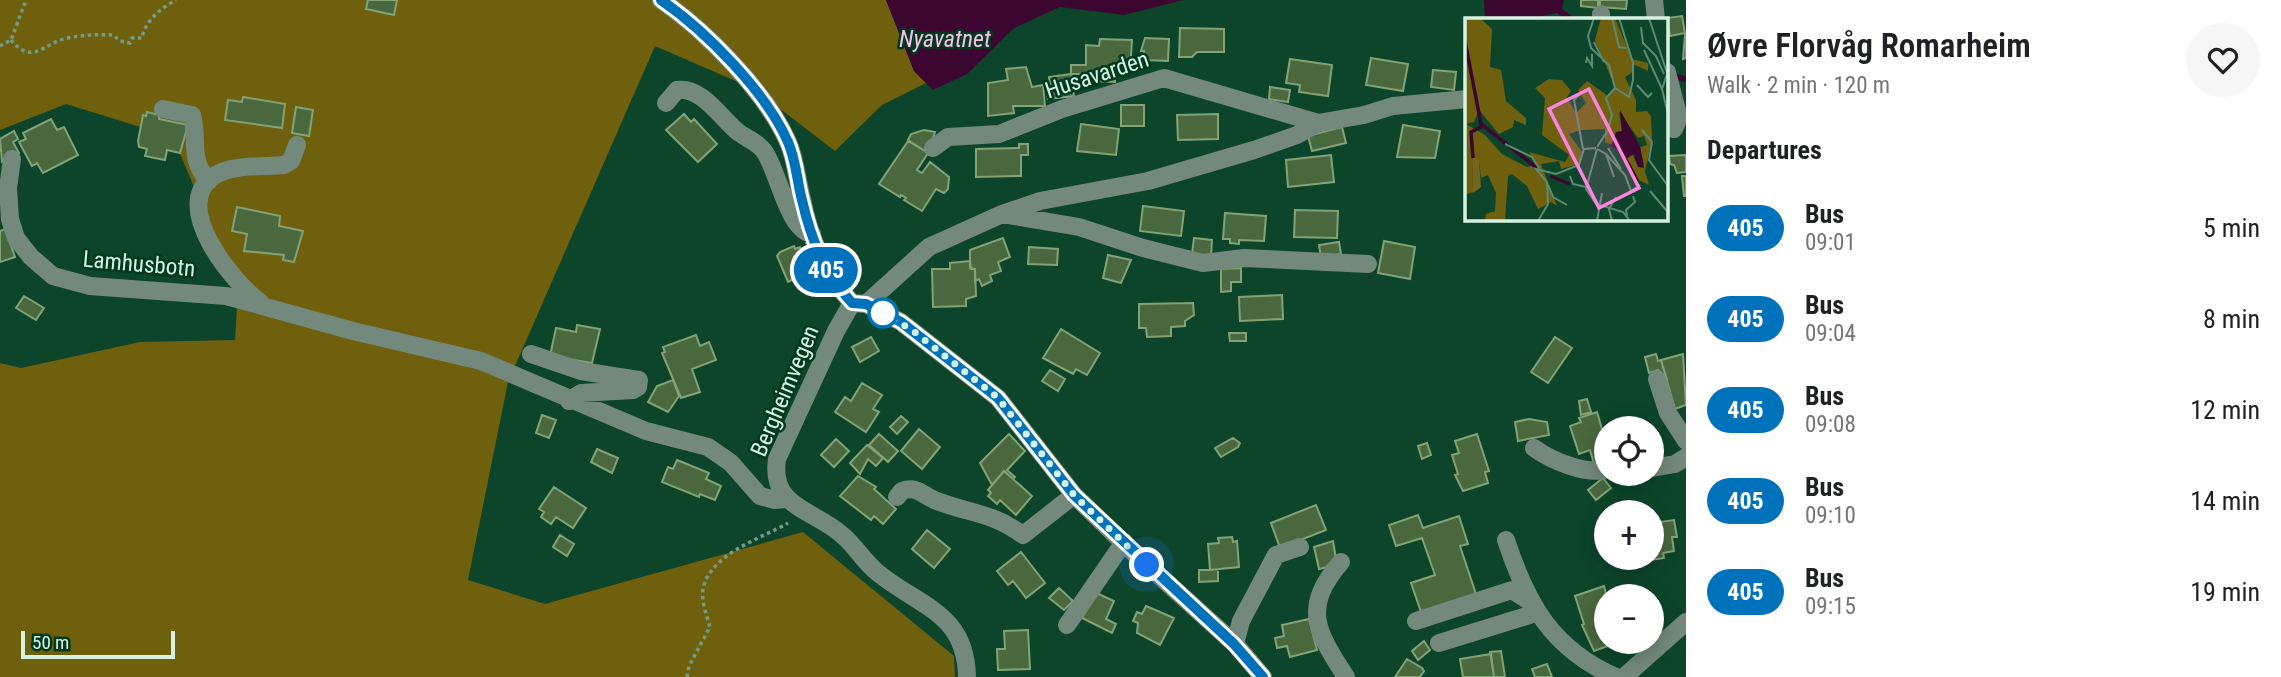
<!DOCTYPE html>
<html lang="en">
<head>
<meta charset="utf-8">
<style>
	:root { --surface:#fff; --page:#f6f6f6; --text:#202124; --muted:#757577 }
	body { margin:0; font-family:"Roboto Condensed",sans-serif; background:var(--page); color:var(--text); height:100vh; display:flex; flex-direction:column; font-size:26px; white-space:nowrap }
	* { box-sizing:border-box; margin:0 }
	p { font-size:23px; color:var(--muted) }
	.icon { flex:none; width:38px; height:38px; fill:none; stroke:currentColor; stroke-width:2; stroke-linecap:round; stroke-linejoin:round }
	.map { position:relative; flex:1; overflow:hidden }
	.drawer { display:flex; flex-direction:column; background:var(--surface); width:595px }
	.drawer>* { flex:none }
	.badge { padding:0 14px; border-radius:23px; font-size:24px; line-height:46px }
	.controls { position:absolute; left:1594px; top:416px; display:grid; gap:14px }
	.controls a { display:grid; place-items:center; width:70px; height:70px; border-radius:50%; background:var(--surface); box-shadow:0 4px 18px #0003; font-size:35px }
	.scale { position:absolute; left:21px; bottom:18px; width:154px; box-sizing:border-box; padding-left:7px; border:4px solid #d7f2e1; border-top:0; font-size:19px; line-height:24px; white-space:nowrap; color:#d7f2e1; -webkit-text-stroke:5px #003a20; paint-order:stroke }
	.you { position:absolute; width:35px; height:35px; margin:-18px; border:5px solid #fff; border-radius:50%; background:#1a73e8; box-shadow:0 0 0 10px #1a73e833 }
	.map>.badge { position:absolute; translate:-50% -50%; box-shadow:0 0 0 4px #fff }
	h2 { padding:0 21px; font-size:26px; line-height:63px }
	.round { display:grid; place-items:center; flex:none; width:74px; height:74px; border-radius:37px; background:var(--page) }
	.overview { display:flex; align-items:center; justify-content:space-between; height:119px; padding:0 21px }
	h1 { font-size:33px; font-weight:600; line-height:52px }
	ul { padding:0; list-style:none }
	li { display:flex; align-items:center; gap:21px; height:91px; padding:0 21px }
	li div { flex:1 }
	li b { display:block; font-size:26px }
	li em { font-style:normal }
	li .badge { min-width:77px; font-weight:700; text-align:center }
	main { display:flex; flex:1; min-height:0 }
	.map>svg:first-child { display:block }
</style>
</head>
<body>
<main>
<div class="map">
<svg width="1686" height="677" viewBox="0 0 1686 677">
	<rect width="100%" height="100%" fill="#0c452a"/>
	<!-- forest -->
	<path fill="#6f600e" d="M0,0H886L914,71L926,83L882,105L835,151L754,89L655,46L508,382L468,580L545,604L803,532L954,656L955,677H0V363L21,368L140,342L235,340L238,291L173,137L66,104L0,130Z"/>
	<!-- water -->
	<path fill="#3b0630" d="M886,0H1183L1124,15L1060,7L1014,28L967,74L933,90L914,71Z
		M1484,0H1564L1561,12L1528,19H1485Z"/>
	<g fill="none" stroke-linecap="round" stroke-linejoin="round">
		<!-- stream -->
		<path stroke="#3b0630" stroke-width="6" d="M1561,12L1571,19
			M1672,76L1686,79"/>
	</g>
	<!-- building -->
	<path fill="#49683e" stroke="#82a376" stroke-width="2" d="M368,0H397L394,15L366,9Z
		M1581,0H1598V8L1581,6Z
		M1600,0H1627L1626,9L1600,7Z
		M1682,16L1685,33L1670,36L1667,18Z
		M1180,28L1224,29V52H1197L1192,57H1179Z
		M1685,35H1686V58L1683,59Z
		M1145,38L1169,39L1168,61L1144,60V51H1141Z
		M1100,39L1132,40L1130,71H1115V82L1085,81V74H1071V65H1086V45L1099,46Z
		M1371,58L1408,64L1403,91L1366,85Z
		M1290,59L1332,65L1328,96L1299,92L1300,85L1286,83Z
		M1026,67L1032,87L1043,85L1045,106H1013L1014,113L988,116V83L1008,80L1006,69Z
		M1433,70L1456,72L1454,90L1431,87Z
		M1071,74L1074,96L1048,99L1046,84H1050L1049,77Z
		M1270,87L1290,90L1288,102L1269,99Z
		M243,97L285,104L282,128L225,120L228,100L242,102Z
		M1121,105H1144V126H1121Z
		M296,107L313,110L309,136L292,133Z
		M147,112L159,115V119L188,125L180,153L167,150L165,160L145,156L147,149L139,147L138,141L143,115L146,116Z
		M684,114L691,122L694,119L717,144L698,162L666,130Z
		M1218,114V139L1178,140L1177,115Z
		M51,119L57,130L64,127L78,155L43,173L37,163L32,166L19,142L26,139L23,133Z
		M1081,124L1119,129L1116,155L1077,151Z
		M1403,125L1440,131L1435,158L1397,157Z
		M1342,127L1346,143L1312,151L1308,136Z
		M924,130L935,132L928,153L908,140L911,134Z
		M14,131L18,139L13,142L19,153L2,162L0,139Z
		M908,141L928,153L917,170L922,173L930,162L949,177L948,189L944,193L936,189L922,211L904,200L906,198L901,195L900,197L879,184Z
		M1019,144H1028V155H1021V176L976,177V149L1019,148Z
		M1331,155L1334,182L1288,187L1286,160Z
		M1686,155V172L1677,173L1674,165L1670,164L1669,156Z
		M1682,176H1686V196H1684Z
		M1143,206L1184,211L1181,236L1140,231Z
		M237,207L280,216L279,226L303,231L294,262L283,260L284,255L244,251L247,234L232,231Z
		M1295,210L1338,211L1337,238L1294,237Z
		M1225,213L1266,216L1264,241L1239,240V244L1230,243V239H1223Z
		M5,229L15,257L0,262V231Z
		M1003,238L1010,257L998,262L1001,271L990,275L992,281L982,286L979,279L975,281V269L970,268V250Z
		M1194,238L1212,240L1211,256L1192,254Z
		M1384,241L1415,247L1410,279L1378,273Z
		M1339,242L1341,254L1321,257L1319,245Z
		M794,246L795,249L800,247L807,263L813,261L816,268L788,282L777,256L780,252Z
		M1029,247L1058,249L1057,265L1028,264Z
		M1108,255L1131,260L1121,283L1103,278Z
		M970,261L971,269H975L976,296L966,299V306L933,307L932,269H950V263Z
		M1241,268V282H1231V291L1221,292V269Z
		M1282,295L1283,319L1240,321L1239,297Z
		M24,296L44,308L36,320L16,308Z
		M1193,303L1194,315L1185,321V326L1171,327V336L1147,337L1146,328H1139V304Z
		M577,325L600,329L592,363L550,356L556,328L576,332Z
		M1061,329L1100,353L1087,375L1076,369L1073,374L1043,358Z
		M1229,333H1246V341H1230Z
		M696,335L700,346L709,342L716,360L692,369L700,392L681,398L662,353L665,352L663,347Z
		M871,337L879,351L860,362L852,347Z
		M1555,337L1572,348L1548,383L1531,372Z
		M1656,354L1658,361L1661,360L1667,380L1662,382L1658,370L1649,373L1645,357Z
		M1683,354L1686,405L1675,409L1661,360Z
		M1050,370L1065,379L1058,391L1042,381Z
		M673,380L679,396L668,412L648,402L657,386Z
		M862,383L882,395L873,409L879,412L866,432L835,412L845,397L851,401Z
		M1587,399L1591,412L1581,415L1579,401Z
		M1597,412L1606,443V460L1594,464L1590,450L1579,454L1570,426L1581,422L1579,418Z
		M542,415L556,420L549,438L536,433Z
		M901,416L908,422L897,434L890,427Z
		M1529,419L1547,422L1549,435L1518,441L1515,422Z
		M919,429L940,447L922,469L901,451Z
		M879,434L898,451L888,462L869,445Z
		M1009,434L1025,451L1007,470L1015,477L1013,479L1004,471L992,485L980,463Z
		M1477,434L1489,471L1485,472L1488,483L1463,491L1455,475L1458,474L1452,455L1459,453L1455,441Z
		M1233,438L1240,443L1238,447L1221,457L1215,448Z
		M836,439L849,451L834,467L821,455Z
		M1427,443L1431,455L1422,459L1418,446Z
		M867,445L883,458L876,466L868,459L860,474L850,463Z
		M597,449L618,458L612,473L591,462Z
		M677,460L709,473L706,479L721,486L715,500L700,494L699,497L662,482L668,467L673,469Z
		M1004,471L1032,496L1016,515L1000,500L997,504L988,496L991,493L988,490Z
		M858,476L876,487L874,489L896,509L883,524L874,516L871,520L840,496Z
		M1603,478L1611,488L1596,500L1588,490Z
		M554,487L586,508L573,528L556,517L551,524L541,517L544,512L539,509Z
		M1316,505L1326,530L1280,548L1271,523Z
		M1418,515L1423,528L1459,516L1468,544L1460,546L1476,594L1421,612L1411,583L1435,575L1422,538L1396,546L1389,525Z
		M1674,520L1677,537H1672L1674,551L1663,553L1664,558L1644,561V558H1652V523Z
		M927,530L950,549L934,568L912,549Z
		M560,535L574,544L567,556L553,547Z
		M1232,537L1233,542L1237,541L1239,567L1210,570L1208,544L1219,543L1218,538Z
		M1333,541L1337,565L1319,569L1314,547Z
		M1021,552L1045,583L1026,598L1013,581L1008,585L997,571Z
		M1199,570H1218V581L1199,582Z
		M1604,586L1607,597L1606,642H1619L1594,651L1582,625L1584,624L1575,596Z
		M1059,588L1073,601L1064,610L1049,598Z
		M1094,592L1114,601L1106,619L1116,624L1112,633L1082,618Z
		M1146,606L1174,618L1160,645L1137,633L1138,623L1133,621L1137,612L1142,614Z
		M1309,619L1317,650L1290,657L1287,646L1277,648L1275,638L1284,636L1282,625Z
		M1028,630L1030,669L998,670L997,649H1005L1004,631Z
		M1424,641L1430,650L1418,660L1412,651Z
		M1501,651L1505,677H1494L1490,652Z
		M1491,654L1494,677H1463L1460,659Z
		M1407,659L1422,668L1424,671L1420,677H1395Z
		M1547,664L1552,677H1535L1532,669Z"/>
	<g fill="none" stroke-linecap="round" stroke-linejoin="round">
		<!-- path -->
		<path stroke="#729c86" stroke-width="3.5" stroke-dasharray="3.5 3.5" stroke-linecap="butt" d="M11,40C32,66 45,43 64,39C80,35 97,34 113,35L120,41L130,43L132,38H142C145,21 161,8 176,0
			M0,46L11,40L26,0
			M687,677L689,666L710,627C707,616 701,602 703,589C710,554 760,539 788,523"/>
		<!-- minor -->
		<path stroke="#72897b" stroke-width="18" d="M661,0C705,30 767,93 788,142C796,160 797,181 802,199C810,240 825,273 852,303
			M1654,0L1656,19
			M1601,19V14
			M1667,72L1679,118L1674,129L1667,125
			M666,103L677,90C701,86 721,118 738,132C747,139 758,142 764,151C778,170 788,231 812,234
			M163,109L192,115C199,140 188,160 209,181
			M933,148L948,137L999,134L1062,109L1164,78L1318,123
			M12,159L8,188L10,219L16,238L31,257L53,276L90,286L226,296L353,331L481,361L646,431L708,447L731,463L760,496L775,500L786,499
			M1002,214L1040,201L1148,181L1254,150L1297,135L1318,123L1364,115L1393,106L1467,99
			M261,303C233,283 169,205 214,176C231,164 264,167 284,165L291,161L297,145
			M852,303L866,304L901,322L998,398L1074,495L1132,551L1235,644L1263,677
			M852,303L836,331L777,459C770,507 812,509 841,534C855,545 864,562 878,573C920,607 966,613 967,677
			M866,304L929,247L1002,214L1079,227L1143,248L1203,263L1244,258L1368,264
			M531,354L581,371L639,380L638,387L633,390L581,393L569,401
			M1657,379L1668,413L1686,441
			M1534,448C1552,461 1584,474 1606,470
			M1652,468L1675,464L1686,457
			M897,497L902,491C916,485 924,496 937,501C971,514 991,512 1023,535L1074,495
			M1506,540C1527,604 1552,649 1616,677
			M1341,562C1301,608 1317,632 1346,677
			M1416,621L1512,590L1529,601
			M1067,625L1124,542
			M1439,643L1536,613
			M1235,644L1241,621L1276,555L1300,547
			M1624,677L1686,622"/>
	</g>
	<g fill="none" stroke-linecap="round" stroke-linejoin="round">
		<defs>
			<path id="line" d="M661,0C705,30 767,93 788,142C796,160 797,181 802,200C811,240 825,273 852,303L866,304L901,322L998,398L1074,495L1234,644L1263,677"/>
		</defs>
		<!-- line casing -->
		<use href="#line" stroke="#fff" stroke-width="16"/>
		<!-- line -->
		<use href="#line" stroke="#0072bc" stroke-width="10"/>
		<!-- walk -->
		<path stroke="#d7f2e1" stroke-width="7" stroke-dasharray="0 12.6" d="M883,313L912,330L998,398L1074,495L1147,565"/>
	</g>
	<!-- markers -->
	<circle fill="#fff" stroke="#0072bc" stroke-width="3.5" cx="883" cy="313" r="14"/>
	<g text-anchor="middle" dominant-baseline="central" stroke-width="5" stroke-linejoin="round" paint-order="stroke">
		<!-- street labels -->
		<g font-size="23" fill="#d7f2e1" stroke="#003a20">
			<text transform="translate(1097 75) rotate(-18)">Husavarden</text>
			<text transform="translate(139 264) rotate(5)">Lamhusbotn</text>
			<text transform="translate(785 391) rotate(-67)">Bergheimvegen</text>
		</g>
		<!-- water labels -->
		<g font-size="24" font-style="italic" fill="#fcbee9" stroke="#003a20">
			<text x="945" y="39">Nyavatnet</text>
		</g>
	</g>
	<!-- overview -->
	<g transform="translate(1465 18)">
		<rect width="203" height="203" fill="#0c452a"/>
		<path d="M7,136L14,142L16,169L8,175Z" fill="#73651b"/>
		<path d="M0,0H15L27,11L25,49L36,52L41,83L61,100V107L49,102L48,109L34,116L14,92L9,104L1,106L20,117L37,136L62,149L70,147L64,134L100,144L104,137L77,117L80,80L70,70L84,61L97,62L106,73L102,79L111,95L121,85L113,72L122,63L143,78L150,69L130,22L136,0H150L167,41L183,45V53L168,46V54L160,59L171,82V94L182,93L186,98L187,122L180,153L184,167L174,162L162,140L167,135L173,149L179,147L175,129L182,127L179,118L173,120L154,94L157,113L147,127L140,124V111L116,112L104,116L117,134L114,146L96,151L94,143L76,146L92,188L86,184L73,191L62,168L47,156L43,158L40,203H20L21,196L30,193L31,175L23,157L16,160L14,143L7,136L8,174L0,177Z" fill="#6f600e"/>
		<path d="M155,92L175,128L179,150L173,149L169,136L162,140L174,162L170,163L155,133L146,128L151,114L157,113Z" fill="#3b0630"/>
		<path fill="none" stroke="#3b0630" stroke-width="3.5" d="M0,23L16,106L72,150M8,140L6,114L18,108M85,158L105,166"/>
		<path fill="none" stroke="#5d8a73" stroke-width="2" d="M129,0L123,18L126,30L144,47L150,70M147,0L154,29L161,30M184,0L203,58M176,9L178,25L191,38L199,56M129,24L139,44M179,32L197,71L202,56M121,45L122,40L127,48V36M172,67L183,79L187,75M150,70L164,79L168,62V45L154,0M197,71L203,96M115,76L109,82L118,131M177,112L187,124L184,142L203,168M40,126L67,139L74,150M132,129L143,112L147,97L141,80L150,70M143,130L156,151M132,131L121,171L131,186L158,194L165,203M132,131L141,136L149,159M141,136L160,157L166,173L175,167M105,158L108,166L121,169M83,167L88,179L102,187M185,173L202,193M162,198L161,192L170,184L168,178M73,203L83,186L82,164L71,151L91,156L114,147L119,131L131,130M132,203L137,175M147,203L144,191L151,179"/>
		<path fill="#fe85df" fill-opacity="0.15" stroke="#fe85df" stroke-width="3.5" d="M124,71L174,170L134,190L84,91Z"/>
		<rect width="203" height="203" fill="none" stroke="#d7f2e1" stroke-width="3.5"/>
	</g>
</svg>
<div class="controls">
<a><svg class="icon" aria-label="locate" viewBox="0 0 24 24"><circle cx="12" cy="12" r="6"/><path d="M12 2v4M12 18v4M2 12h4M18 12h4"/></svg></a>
<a>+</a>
<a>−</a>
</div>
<div class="scale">50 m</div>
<div class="you" style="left:1147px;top:565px"></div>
<b class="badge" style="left:826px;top:270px;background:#0072bc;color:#fff">405</b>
</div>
<section class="drawer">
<div class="overview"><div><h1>Øvre Florvåg Romarheim</h1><p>Walk · 2 min · 120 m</p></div><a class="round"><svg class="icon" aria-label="heart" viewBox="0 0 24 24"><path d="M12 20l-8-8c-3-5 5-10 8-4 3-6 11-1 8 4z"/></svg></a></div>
<h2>Departures</h2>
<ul>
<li><span class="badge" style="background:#0072bc;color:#fff">405</span><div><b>Bus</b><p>09:01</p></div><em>5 min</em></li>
<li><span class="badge" style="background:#0072bc;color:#fff">405</span><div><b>Bus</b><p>09:04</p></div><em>8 min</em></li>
<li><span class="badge" style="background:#0072bc;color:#fff">405</span><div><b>Bus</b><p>09:08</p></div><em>12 min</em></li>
<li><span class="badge" style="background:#0072bc;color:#fff">405</span><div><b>Bus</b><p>09:10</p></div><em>14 min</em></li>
<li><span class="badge" style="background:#0072bc;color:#fff">405</span><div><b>Bus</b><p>09:15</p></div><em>19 min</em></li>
</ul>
</section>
</main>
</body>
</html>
